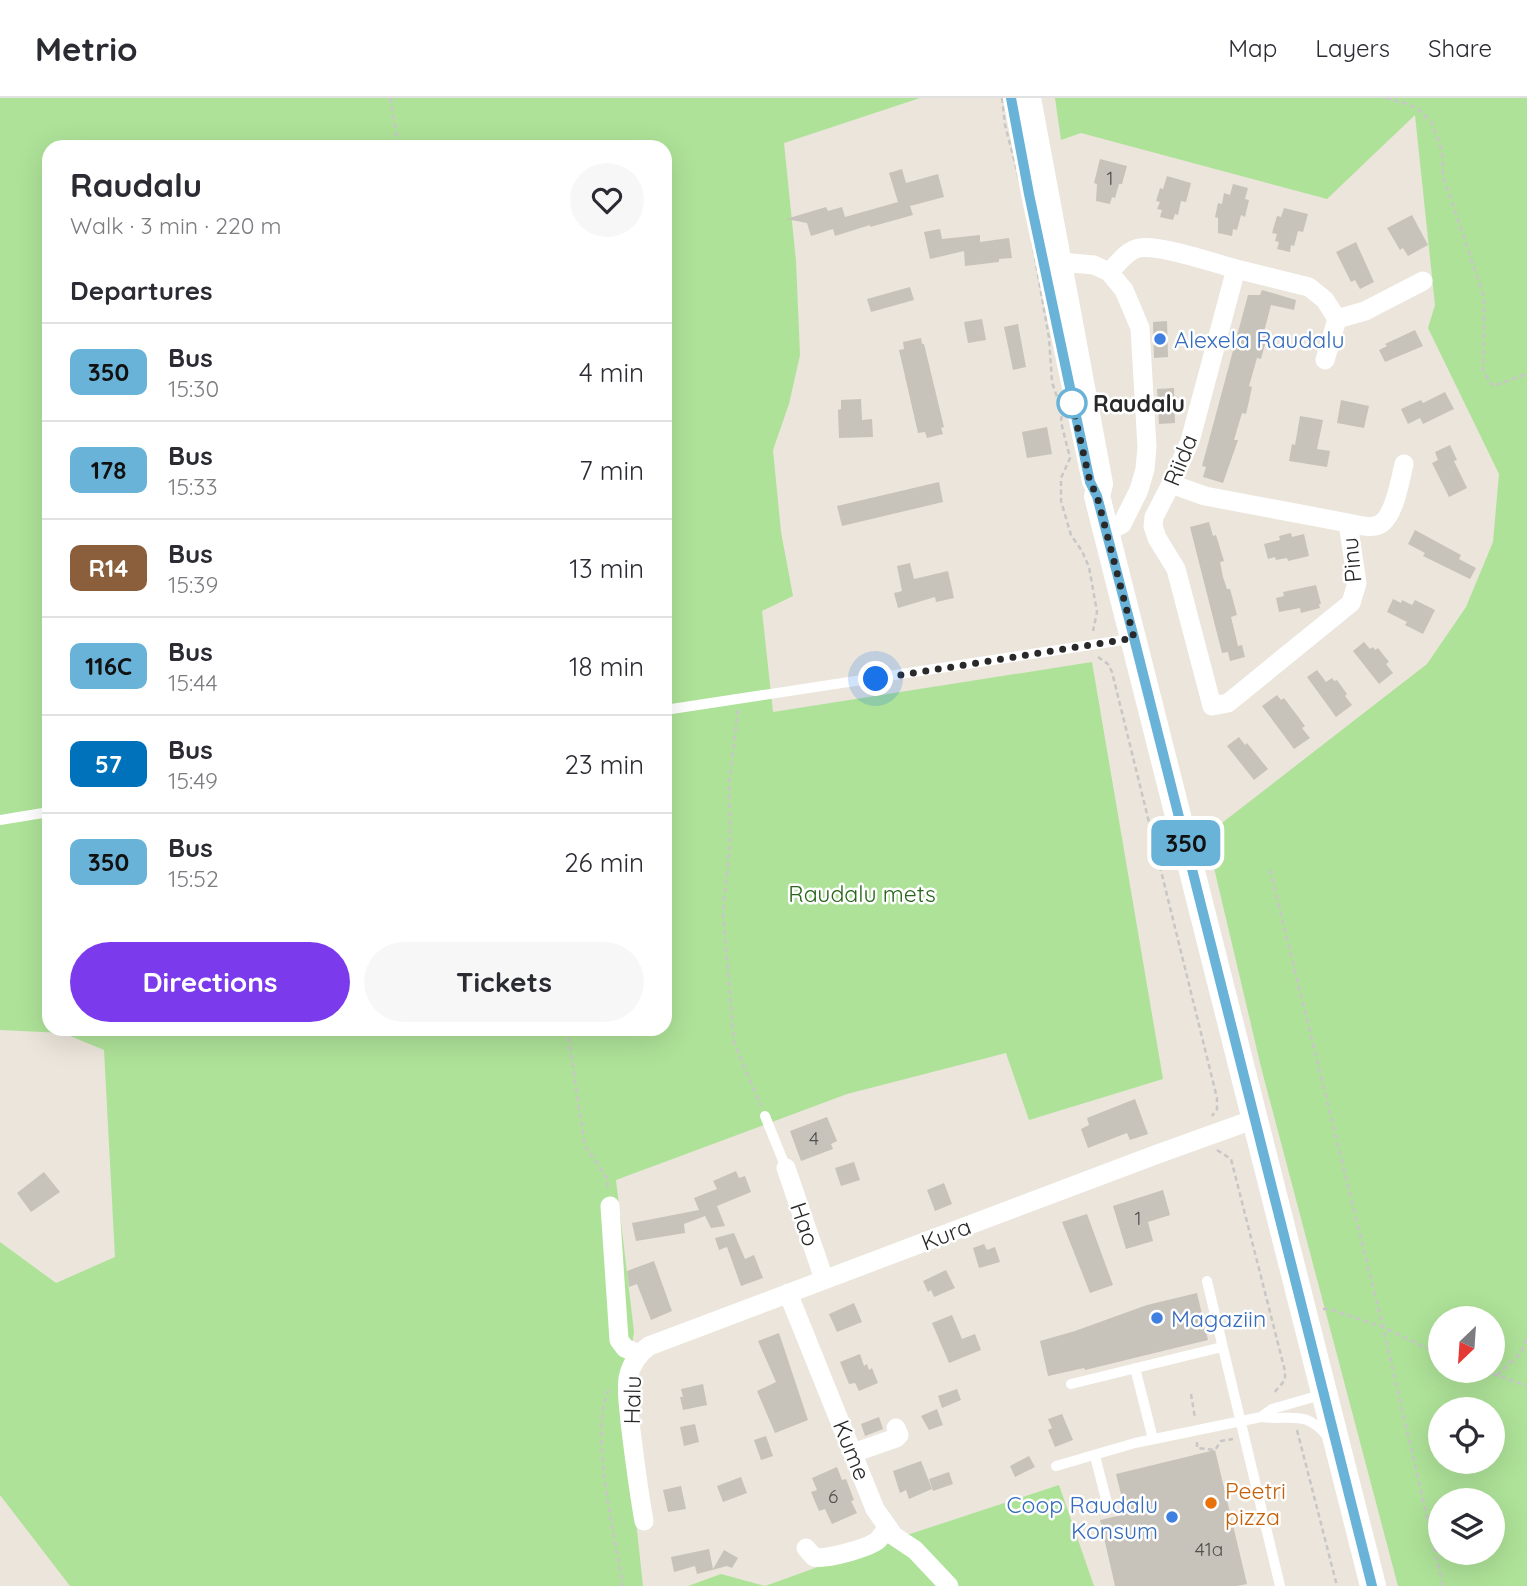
<!DOCTYPE html>
<html lang="en">
<head>
<meta charset="utf-8">
<style>
	:root { --surface:#fff; --page:#f7f7f7; --text:#2b2b33; --muted:#7c7c81; --line:#e1e1e2; --accent:#7c3aed }
	body { margin:0; font-family:Quicksand,sans-serif; background:var(--page); color:var(--text); height:100vh; display:flex; flex-direction:column; font-size:26px; white-space:nowrap }
	* { box-sizing:border-box; margin:0 }
	p { font-size:23px; color:var(--muted) }
	.icon { flex:none; width:38px; height:38px; fill:none; stroke:currentColor; stroke-width:2; stroke-linecap:round; stroke-linejoin:round }
	.map { position:relative; flex:1; overflow:hidden }
	.drawer { position:absolute; left:42px; top:42px; width:630px; height:896px; display:flex; flex-direction:column; background:var(--surface); border-radius:21px; box-shadow:0 7px 28px #0002 }
	.drawer>* { flex:none }
	.badge { padding:0 14px; border-radius:10px; font-size:24px; line-height:46px }
	.needle { width:46px; rotate:205deg }
	.tools { position:absolute; left:1428px; top:1208px; display:grid; gap:14px }
	.tools a { display:grid; place-items:center; width:77px; height:77px; border-radius:50%; background:var(--surface); box-shadow:0 7px 28px #0002; font-size:35px }
	.you { position:absolute; width:35px; height:35px; margin:-18px; border:5px solid #fff; border-radius:50%; background:#1a73e8; box-shadow:0 0 0 10px #1a73e833 }
	.map>.badge { position:absolute; translate:-50% -50%; box-shadow:0 0 0 4px #fff }
	h2 { padding:0 28px; font-size:26px; line-height:63px }
	.round { display:grid; place-items:center; flex:none; width:74px; height:74px; border-radius:37px; background:var(--page) }
	.summary { display:flex; align-items:center; justify-content:space-between; height:119px; padding:0 28px }
	h1 { font-size:33px; font-weight:800; line-height:52px }
	.action { display:flex; gap:14px; margin-top:auto; padding:14px 28px }
	.action a { flex:1; height:80px; border-radius:42px; background:var(--accent); color:#fff; font-size:28px; font-weight:800; line-height:80px; text-align:center }
	.action a+a { background:var(--page); color:var(--text) }
	ul { padding:0; list-style:none }
	li { display:flex; align-items:center; gap:21px; height:98px; padding:0 28px; border-top:2px solid var(--line) }
	li div { flex:1 }
	li b { display:block; font-size:26px }
	li em { font-style:normal }
	li .badge { min-width:77px; font-weight:700; text-align:center }
	header { display:flex; align-items:center; gap:42px; box-sizing:border-box; height:98px; padding:0 35px; background:var(--surface); border-bottom:2px solid var(--line) }
	header strong { font-size:33px }
	nav { display:flex; gap:38px; margin-inline-start:auto; font-size:24px }
	.map>svg:first-child { display:block }
</style>
</head>
<body>
<header>
<strong>Metrio</strong>
<nav><a>Map</a><a>Layers</a><a>Share</a></nav>
</header>
<div class="map">
<svg width="1527" height="1488" viewBox="0 0 1527 1488">
	<rect width="100%" height="100%" fill="#ebe5db"/>
	<!-- green -->
	<path fill="#aee298" fill-rule="evenodd" d="M0,0H920L784,45L796,163L800,257L789,306L773,352L781,434L793,498L762,513L773,614L1092,564L1163,981L1029,1022L1006,955L847,996L616,1082L634,1234L630,1258L632,1386L643,1488H70L0,1397V1144L56,1185L115,1159L104,952L63,935L0,932ZM49,49H665V931H49Z
		M1055,0H1527V1488H1398L1261,969L1207,740L1218,728L1427,566L1466,509L1493,444L1499,376L1428,230L1435,207L1415,17L1327,101L1081,35L1061,42ZM1440,1220H1493V1272H1440ZM1440,1311H1493V1363H1440ZM1440,1402H1493V1454H1440Z
		M1059,1387L1094,1488H688L721,1476L765,1488L907,1437Z"/>
	<!-- building -->
	<path fill="#c7c3ba" d="M1100,61L1127,68L1122,86H1119L1115,100L1112,99L1110,106L1096,103L1097,86L1094,85Z
		M902,71L906,85L938,76L944,99L910,108L913,117L870,129V127L835,138L833,131L811,138L807,125L786,121L826,109L828,113L842,109L845,119L898,104L889,75Z
		M1167,78L1191,85L1186,104L1181,103L1178,117L1175,116L1173,122L1160,119L1162,112L1157,111L1160,104L1156,103L1160,90L1163,91Z
		M1233,86L1248,90L1245,101L1249,102L1245,119L1241,117L1237,132L1233,131L1232,138L1218,135V120L1215,119L1218,105L1222,106L1224,95L1230,97Z
		M1284,110L1308,116L1303,134L1298,133L1294,148L1291,147L1290,154L1277,151L1279,144L1275,143L1277,136L1272,135L1277,118L1281,119Z
		M1412,117L1428,147L1408,158L1403,150L1400,152L1387,130Z
		M940,131L942,141L980,137V144L1009,140L1012,160L999,161V164L965,168L964,153L930,161L924,134Z
		M1356,144L1374,184L1360,191L1355,182L1351,184L1336,154Z
		M910,189L914,202L871,214L867,201Z
		M1262,192L1296,202L1294,212L1271,207L1264,234L1268,235L1261,261L1257,260L1249,288L1252,289L1249,303L1246,316L1242,315L1234,342H1238L1223,385L1203,379L1206,369L1202,368L1248,197H1260Z
		M982,221L986,242L968,245L964,224Z
		M1167,223L1168,259L1154,260L1153,224Z
		M1018,226L1026,269L1013,272L1004,229Z
		M1415,232L1423,248L1385,264L1379,252L1387,248L1385,246Z
		M921,240L922,246H924L944,329L941,330L943,336L927,340L925,334L918,335L899,252L904,251L903,244Z
		M1174,290L1175,325L1159,326L1157,291Z
		M1445,294L1454,311L1423,326L1420,320L1408,326L1401,311L1421,302L1423,305Z
		M861,301L862,322L872,321L873,339L839,340L838,312L841,311V302Z
		M1341,302L1369,308L1364,330L1337,325Z
		M1300,318L1323,322L1317,351L1330,353L1327,369L1289,363L1292,346L1295,347Z
		M1047,329L1052,356L1027,360L1022,334Z
		M1450,347L1457,362L1454,363L1467,390L1449,399L1432,365L1438,362L1435,354Z
		M939,384L943,404L842,428L837,408Z
		M1209,424L1213,438L1216,437L1224,463L1220,464L1223,479L1227,491H1230L1237,517L1231,519L1238,548L1242,547L1245,559L1230,563L1228,554L1222,555L1190,429Z
		M1415,432L1461,457L1459,461L1476,470L1470,481L1423,458L1425,455L1408,446Z
		M1291,435L1292,439L1304,436L1309,458L1288,463L1287,460L1276,462L1275,459L1268,461L1264,446L1280,442L1279,438Z
		M910,465L914,481L948,473L954,500L936,504L935,499L898,510L894,495L902,493L897,468Z
		M1316,487L1321,506H1319L1320,510L1301,515L1300,510L1279,514L1276,500L1284,498L1283,494Z
		M1393,501L1401,505L1402,502L1412,507L1415,502L1435,512L1423,536L1405,527L1407,524L1387,514Z
		M1364,544L1370,551L1373,549L1375,552L1378,550L1389,564L1386,566L1393,575L1379,586L1353,553Z
		M1317,572L1326,584L1332,580L1334,583L1337,582L1347,596L1345,598L1352,607L1336,619L1307,579Z
		M1277,597L1281,602L1284,600L1305,628L1302,630L1310,640L1294,651L1262,608Z
		M1239,639L1245,647L1247,645L1268,671L1254,682L1227,648Z
		M1135,1001L1148,1036L1130,1042L1127,1035L1088,1050L1081,1031L1089,1027L1087,1020Z
		M827,1019L837,1043L831,1046L833,1051L801,1063L790,1033Z
		M854,1064L860,1082L841,1088L835,1070Z
		M736,1073L739,1080L745,1078L751,1094L717,1108L725,1128L711,1130L705,1118L684,1126L685,1135L636,1143L632,1125L699,1112L694,1100L717,1091L713,1083Z
		M44,1074L60,1094L31,1114L17,1095Z
		M944,1085L952,1106L935,1113L927,1092Z
		M1163,1092L1170,1117L1148,1124L1153,1143L1126,1151L1113,1108Z
		M1087,1116L1113,1187L1090,1195L1062,1124Z
		M734,1135L745,1161L754,1157L763,1180L741,1188L727,1149L719,1152L715,1140Z
		M984,1146L987,1152L995,1149L1000,1164L979,1170L973,1150Z
		M654,1163L672,1213L651,1222L637,1186L629,1189L627,1173Z
		M946,1172L955,1190L934,1199L931,1192L928,1194L923,1183Z
		M1197,1195L1208,1242L1085,1272L1084,1270L1048,1278L1040,1243L1075,1233L1147,1207Z
		M854,1205L862,1224L837,1234L829,1216Z
		M952,1217L962,1241L975,1236L981,1252L949,1265L932,1225Z
		M779,1235L808,1322L775,1335L757,1293L776,1284L758,1243Z
		M860,1256L864,1268L867,1266L869,1272L872,1270L878,1285L859,1293L855,1285L849,1286L840,1264Z
		M703,1286L707,1307L683,1312L680,1299H683L681,1291Z
		M957,1291L961,1302L942,1310L938,1298Z
		M937,1311L943,1327L929,1332L921,1318Z
		M1062,1316L1073,1342L1055,1349L1048,1332L1052,1330L1048,1321Z
		M879,1319L883,1331L865,1338L861,1326Z
		M695,1326L699,1344L684,1348L680,1329Z
		M766,1338L773,1358L761,1362L754,1342Z
		M1215,1352L1247,1486L1237,1488H1115L1100,1422L1126,1416L1116,1376Z
		M1029,1358L1035,1369L1015,1379L1010,1368Z
		M921,1363L932,1391L909,1401L906,1392L900,1395L893,1373Z
		M837,1369L842,1382L846,1381L854,1402L851,1403L857,1415L832,1426L825,1411L819,1413L811,1394L817,1392L812,1380Z
		M949,1374L953,1386L933,1393L929,1381Z
		M741,1379L747,1395L723,1404L717,1388Z
		M681,1388L686,1411L668,1414L663,1392Z
		M709,1451L713,1471L724,1452L738,1460L732,1470L727,1468L697,1476L695,1468L674,1474L671,1459Z"/>
	<g fill="none" stroke-linecap="round" stroke-linejoin="round">
		<!-- path -->
		<path stroke="#c7c7c7" stroke-width="2.5" stroke-dasharray="5 3.5" stroke-linecap="butt" d="M390,0L399,49
			M1002,0L1005,27L1023,96
			M1386,0L1408,6L1419,12L1431,24L1438,41L1442,54L1443,78L1484,199L1483,273L1493,288L1527,276
			M1029,126L1049,240L1052,284L1062,314L1061,324L1070,360L1061,380V403L1071,437L1082,453L1089,469L1097,514L1093,533
			M1098,559L1108,566L1112,574L1217,1000V1011L1212,1018
			M738,612L729,686L730,745L723,814L734,945L761,1008
			M1270,772L1383,1229L1443,1488
			M567,931L585,1048L607,1080L608,1091
			M1217,1052L1231,1061L1285,1273V1282L1273,1296
			M1323,1211H1329L1383,1229L1440,1257
			M1468,1272L1473,1275L1497,1277L1527,1288
			M1497,1277L1521,1255L1527,1240
			M609,1292C588,1329 616,1443 623,1488
			M1191,1296L1195,1320
			M1297,1332L1337,1488
			M1197,1344V1350L1215,1352L1221,1343L1233,1341"/>
		<!-- service -->
		<path stroke="#fff" stroke-width="10" d="M665,612L1130,541
			M0,722L49,714
			M765,1018L786,1070
			M1207,1183L1280,1488
			M1135,1270L1153,1341
			M1071,1286L1222,1249
			M1261,1319C1291,1323 1305,1311 1327,1338
			M1095,1358L1108,1409
			M1056,1368L1135,1345L1261,1319L1272,1311L1324,1296"/>
		<!-- minor -->
		<path stroke="#fff" stroke-width="19" d="M1060,164L1094,167L1109,174L1124,192L1140,230L1147,349L1145,371L1139,392L1122,426L1107,434
			M1236,171L1309,189L1325,202L1337,221L1325,262
			M1109,174C1118,166 1127,152 1139,150C1159,146 1214,165 1236,171L1190,343L1171,386L1154,419L1153,428L1157,440L1176,471L1212,608L1228,605L1351,505L1357,485L1348,425L1205,398L1171,386
			M1337,221L1365,213L1423,183
			M1348,425C1356,427 1367,430 1375,428C1394,425 1400,382 1404,366
			M786,1070L824,1181
			M610,1108L619,1242L625,1250L639,1256
			M788,1195L875,1411L894,1438L915,1452L949,1488
			M853,1355L896,1340L899,1337L896,1330
			M644,1423C638,1390 634,1357 630,1324C629,1310 626,1294 628,1280C631,1266 638,1256 649,1248L1155,1057L1255,1021
			M806,1450L814,1459C825,1462 869,1450 878,1442C882,1438 885,1433 887,1428"/>
		<!-- secondary -->
		<path stroke="#fff" stroke-width="26" d="M1028,0L1100,386L1097,398L1373,1488"/>
	</g>
	<g fill="none" stroke-linecap="round" stroke-linejoin="round">
		<defs>
			<path id="line" d="M1011,0L1029,96L1090,384L1097,398L1134,540L1372,1488"/>
		</defs>
		<!-- line casing -->
		<use href="#line" stroke="#fff" stroke-width="16"/>
		<!-- line -->
		<use href="#line" stroke="#69b3d9" stroke-width="10"/>
		<!-- walk -->
		<path stroke="#292929" stroke-width="7" stroke-dasharray="0 12.6" d="M876,581L1134,540L1097,398L1090,384L1072,305"/>
	</g>
	<!-- markers -->
	<g fill="#3f7fe0" stroke="#fff" stroke-width="2.5">
		<circle cx="1160" cy="241" r="7"/>
		<circle cx="1157" cy="1220" r="7"/>
		<circle cx="1172" cy="1419" r="7"/>
	</g>
	<circle fill="#fff" stroke="#69b3d9" stroke-width="3.5" cx="1072" cy="305" r="14"/>
	<circle fill="#e8710a" stroke="#fff" stroke-width="2.5" cx="1211" cy="1405" r="7"/>
	<g text-anchor="middle" dominant-baseline="central" stroke-width="5" stroke-linejoin="round" paint-order="stroke">
		<!-- number labels -->
		<g font-size="19" fill="#50504d">
			<text x="1110" y="80">1</text>
			<text x="814" y="1040">4</text>
			<text x="1138" y="1120">1</text>
			<text x="833" y="1398">6</text>
			<text x="1209" y="1451">41a</text>
		</g>
		<!-- shop labels -->
		<g font-size="23" fill="#366cbe" stroke="#fff" text-anchor="start">
			<text x="1174" y="241">Alexela Raudalu</text>
			<text x="1171" y="1220">Magaziin</text>
			<text x="1158" y="1406" text-anchor="end">Coop Raudalu<tspan x="1158" dy="26">Konsum</tspan></text>
		</g>
		<!-- stop labels -->
		<g font-size="23" font-weight="bold" fill="#292929" stroke="#fff" text-anchor="start">
			<text x="1093" y="305">Raudalu</text>
		</g>
		<!-- street labels -->
		<g font-size="23" fill="#292929" stroke="#fff">
			<text transform="translate(1180 362) rotate(-68)">Riida</text>
			<text transform="translate(1351 462) rotate(-95)">Pinu</text>
			<text transform="translate(805 1126) rotate(71)">Hao</text>
			<text transform="translate(946 1136) rotate(-21)">Kura</text>
			<text transform="translate(632 1302) rotate(-89)">Halu</text>
			<text transform="translate(852 1352) rotate(68)">Kume</text>
		</g>
		<!-- park labels -->
		<g font-size="23" fill="#27651a" stroke="#fff">
			<text x="862" y="795">Raudalu mets</text>
		</g>
		<!-- food labels -->
		<g font-size="23" fill="#c56008" stroke="#fff" text-anchor="start">
			<text x="1225" y="1392">Peetri<tspan x="1225" dy="26">pizza</tspan></text>
		</g>
	</g>
</svg>
<div class="tools">
<a><svg class="needle" viewBox="-14 -14 28 28"><path d="M0-13l5 13h-10z" fill="#e53935"/><path d="M0 13l5-13h-10z" fill="#7c7c81"/></svg></a>
<a><svg class="icon" aria-label="locate" viewBox="0 0 24 24"><circle cx="12" cy="12" r="6"/><path d="M12 2v4M12 18v4M2 12h4M18 12h4"/></svg></a>
<a><svg class="icon" aria-label="layers" viewBox="0 0 24 24"><path d="M12 4l9 5-9 5-9-5zM3 14l9 5 9-5"/></svg></a>
</div>
<div class="you" style="left:876px;top:581px"></div>
<b class="badge" style="left:1186px;top:745px;background:#69b3d9;color:#111">350</b>
<section class="drawer">
<div class="summary"><div><h1>Raudalu</h1><p>Walk · 3 min · 220 m</p></div><a class="round"><svg class="icon" aria-label="heart" viewBox="0 0 24 24"><path d="M12 20l-8-8c-3-5 5-10 8-4 3-6 11-1 8 4z"/></svg></a></div>
<h2>Departures</h2>
<ul>
<li><span class="badge" style="background:#69b3d9;color:#111">350</span><div><b>Bus</b><p>15:30</p></div><em>4 min</em></li>
<li><span class="badge" style="background:#69b3d9;color:#111">178</span><div><b>Bus</b><p>15:33</p></div><em>7 min</em></li>
<li><span class="badge" style="background:#8b5e3c;color:#fff">R14</span><div><b>Bus</b><p>15:39</p></div><em>13 min</em></li>
<li><span class="badge" style="background:#69b3d9;color:#111">116C</span><div><b>Bus</b><p>15:44</p></div><em>18 min</em></li>
<li><span class="badge" style="background:#0072bc;color:#fff">57</span><div><b>Bus</b><p>15:49</p></div><em>23 min</em></li>
<li><span class="badge" style="background:#69b3d9;color:#111">350</span><div><b>Bus</b><p>15:52</p></div><em>26 min</em></li>
</ul>
<div class="action"><a>Directions</a><a>Tickets</a></div>
</section>
</div>
</body>
</html>
